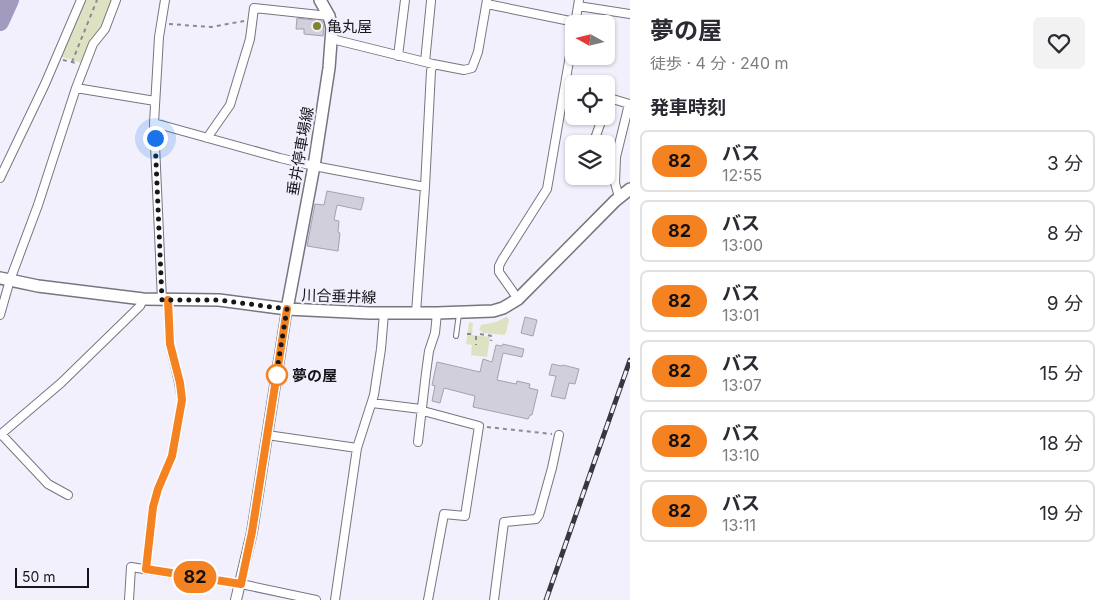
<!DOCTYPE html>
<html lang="ja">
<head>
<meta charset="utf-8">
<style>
	:root { --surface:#fff; --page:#f2f2f3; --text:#2b2b33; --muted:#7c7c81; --line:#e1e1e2 }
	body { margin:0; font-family:Inter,"Noto Sans JP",sans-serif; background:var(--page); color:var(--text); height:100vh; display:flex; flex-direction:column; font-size:19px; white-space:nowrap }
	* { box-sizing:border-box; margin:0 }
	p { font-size:16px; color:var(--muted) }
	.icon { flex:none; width:28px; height:28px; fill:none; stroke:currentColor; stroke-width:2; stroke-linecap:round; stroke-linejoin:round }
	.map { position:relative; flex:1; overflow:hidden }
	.panel { display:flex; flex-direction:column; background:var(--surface); width:475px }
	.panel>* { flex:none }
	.badge { padding:0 10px; border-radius:16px; font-size:18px; line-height:32px }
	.needle { width:32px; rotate:278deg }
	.controls { position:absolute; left:565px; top:15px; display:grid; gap:10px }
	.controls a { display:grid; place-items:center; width:50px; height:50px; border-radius:8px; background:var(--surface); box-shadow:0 1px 4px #0004; font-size:25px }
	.scale { position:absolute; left:15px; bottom:12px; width:74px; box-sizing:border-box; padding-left:5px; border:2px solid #17161a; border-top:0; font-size:14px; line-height:18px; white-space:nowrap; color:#17161a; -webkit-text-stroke:4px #f2f0fc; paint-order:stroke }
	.you { position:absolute; width:25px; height:25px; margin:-12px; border:4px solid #fff; border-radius:50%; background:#1a73e8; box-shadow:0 0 0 8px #1a73e833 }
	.map>.badge { position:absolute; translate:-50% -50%; box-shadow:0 0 0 2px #fff }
	h2 { padding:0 20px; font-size:19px; line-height:45px }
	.round { display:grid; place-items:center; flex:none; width:52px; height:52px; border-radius:8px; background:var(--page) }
	.head { display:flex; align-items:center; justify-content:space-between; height:85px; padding:0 20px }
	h1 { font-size:24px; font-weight:700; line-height:38px }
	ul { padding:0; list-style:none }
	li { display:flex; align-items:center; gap:15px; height:62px; margin:0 10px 8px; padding:0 10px; border:2px solid var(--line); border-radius:8px }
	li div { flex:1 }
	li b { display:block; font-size:19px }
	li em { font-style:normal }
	li .badge { min-width:55px; font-weight:700; text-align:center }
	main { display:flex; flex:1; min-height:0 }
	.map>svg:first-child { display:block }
</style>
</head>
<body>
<main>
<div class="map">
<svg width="630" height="600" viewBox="0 0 630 600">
	<rect width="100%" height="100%" fill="#f2f0fc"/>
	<!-- green -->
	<path fill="#dee2c3" d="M83,0H113L104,24L90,42L82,63L59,56Z
		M506,317L508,318L509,320L506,333L504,335L483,333L479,330L481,325L496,322Z
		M469,322L473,323L472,335L490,337L487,357L471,355L472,345L466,344Z"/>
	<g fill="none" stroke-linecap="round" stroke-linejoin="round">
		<!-- river -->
		<path stroke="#a29bbf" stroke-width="18" d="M0,22L10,0"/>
	</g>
	<!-- building -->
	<path fill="#d1cfdb" stroke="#a4a2ae" d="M297,18L322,21L324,28L323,36L304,34V29H296Z
		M327,191L364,198L361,210L337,205L334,220L339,221L338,232L340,233L338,251L307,246L315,204L324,205Z
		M525,317L537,320L533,336L521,333Z
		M503,344L524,349L522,357L503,353L497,380L516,384L517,381L530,384L529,388L538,390L532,415H530L528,419L473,407L475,396L444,388L440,403L432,401L435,386L432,385L437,362L480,372L483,359L492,362L496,345L502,346Z
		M552,364L562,366L563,365L579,369L575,384L569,383L565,399L551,396L556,376L549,375Z"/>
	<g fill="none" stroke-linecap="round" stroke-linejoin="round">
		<defs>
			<path id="service" d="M456,336L459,314"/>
			<path id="minor" d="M487,4L575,22
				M578,6L630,14
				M575,24L579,0
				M332,39L433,64L464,70L472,68L478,52L487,0
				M398,56L405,0
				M425,62L431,1
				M76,88L155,101
				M606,97L629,104L616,157L615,183L619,197
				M154,123L280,158L314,166L425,187
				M207,138L230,105L250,39L254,8L329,16
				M593,144L603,116
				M0,178L45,84L81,0
				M518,299L499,272V266L502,260L547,189L574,32
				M162,300L154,123L159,37L165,0
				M416,313L425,187L431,71L433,64
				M0,315L10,280L38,205L76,88L93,44L105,29L116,0
				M372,403L421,409L423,411L479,426L465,516L444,514L428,600
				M1,434L48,484L68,495
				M0,435L61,383L140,306L143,299
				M267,435L357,448
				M418,442L426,373L429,351L435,333L437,313
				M146,569L153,507L158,489L172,456L182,400L179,383L170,344L168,300
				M129,600L131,567L241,584L316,600
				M335,600L357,448L374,395L381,349L384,313
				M494,600L504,522L536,519L539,515L552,468L559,435"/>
			<path id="tertiary" d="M236,600L252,532L287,309"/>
			<path id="secondary" d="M0,278L38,286L143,299L219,300L287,309L370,313H437L493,311L503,308L518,299L615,201L630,189
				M287,309L314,166L329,68L332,28L329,16L320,0"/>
		</defs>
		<!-- service casing -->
		<use href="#service" stroke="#777580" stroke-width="6"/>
		<!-- minor casing -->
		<use href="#minor" stroke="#777580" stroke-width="10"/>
		<!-- tertiary casing -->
		<use href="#tertiary" stroke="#777580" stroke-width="12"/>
		<!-- secondary casing -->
		<use href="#secondary" stroke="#777580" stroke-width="14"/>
		<!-- path -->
		<path stroke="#8b8a92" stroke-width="2" stroke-dasharray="4 4" stroke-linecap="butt" d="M169,24L211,27L244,21
			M63,60L76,63
			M72,62L97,0
			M467,334H472
			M480,334L492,336L491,341
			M476,336V345
			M487,427L552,434"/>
		<!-- service -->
		<use href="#service" stroke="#fff" stroke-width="4"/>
		<!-- minor -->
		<use href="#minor" stroke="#fff" stroke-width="8"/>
		<!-- tertiary -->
		<use href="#tertiary" stroke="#fff" stroke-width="10"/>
		<!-- secondary -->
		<use href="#secondary" stroke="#fff" stroke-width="11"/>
		<defs>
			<path id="rail" d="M546,600L630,360"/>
		</defs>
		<!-- rail casing -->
		<use href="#rail" stroke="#39373d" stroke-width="5"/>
		<!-- rail -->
		<use href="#rail" stroke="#f2f0fc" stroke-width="3" stroke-dasharray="9" stroke-linecap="butt"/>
	</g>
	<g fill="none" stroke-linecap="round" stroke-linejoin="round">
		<defs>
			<path id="line" d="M168,300L170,344L180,383L182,400L172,456L158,489L153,507L146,569L241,584L252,532L287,309"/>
		</defs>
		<!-- line casing -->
		<use href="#line" stroke="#fff" stroke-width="11"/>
		<!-- line -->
		<use href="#line" stroke="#f58220" stroke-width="8"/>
		<!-- walk -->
		<path stroke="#17161a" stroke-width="5" stroke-dasharray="0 9" d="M155,138L162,300H219L287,309L276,376L277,375"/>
	</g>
	<!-- markers -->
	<circle fill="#7e842f" stroke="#f2f0fc" stroke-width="2" cx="317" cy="26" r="5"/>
	<circle fill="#fff" stroke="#f58220" stroke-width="2.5" cx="277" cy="375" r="10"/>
	<g text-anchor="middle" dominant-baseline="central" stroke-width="4.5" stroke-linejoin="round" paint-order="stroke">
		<!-- poi labels -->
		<g font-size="15" fill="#17161a" stroke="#f2f0fc" text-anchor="start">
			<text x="327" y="26">亀丸屋</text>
		</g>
		<!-- street labels -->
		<g font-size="15" fill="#17161a" stroke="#f2f0fc">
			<text transform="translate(300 151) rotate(-80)">垂井停車場線</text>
			<text transform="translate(339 296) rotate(2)">川合垂井線</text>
		</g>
		<!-- stop labels -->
		<g font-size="15" font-weight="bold" fill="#17161a" stroke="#f2f0fc" text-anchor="start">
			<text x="292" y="375">夢の屋</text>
		</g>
	</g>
</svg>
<div class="controls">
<a><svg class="needle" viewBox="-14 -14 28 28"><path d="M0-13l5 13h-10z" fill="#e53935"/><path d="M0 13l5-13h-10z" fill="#7c7c81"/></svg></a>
<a><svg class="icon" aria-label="locate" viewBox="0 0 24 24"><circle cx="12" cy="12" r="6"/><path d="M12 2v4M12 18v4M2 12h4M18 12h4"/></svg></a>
<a><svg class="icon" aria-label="layers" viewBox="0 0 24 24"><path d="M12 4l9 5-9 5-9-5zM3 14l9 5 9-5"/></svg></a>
</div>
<div class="scale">50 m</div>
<div class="you" style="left:155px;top:138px"></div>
<b class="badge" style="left:195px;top:577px;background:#f58220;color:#111">82</b>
</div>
<section class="panel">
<div class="head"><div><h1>夢の屋</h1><p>徒歩 · 4 分 · 240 m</p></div><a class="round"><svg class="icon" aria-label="heart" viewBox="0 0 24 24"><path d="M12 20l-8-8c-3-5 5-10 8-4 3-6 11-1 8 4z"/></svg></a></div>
<h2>発車時刻</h2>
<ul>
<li><span class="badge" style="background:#f58220;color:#111">82</span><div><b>バス</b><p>12:55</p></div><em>3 分</em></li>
<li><span class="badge" style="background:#f58220;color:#111">82</span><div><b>バス</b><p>13:00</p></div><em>8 分</em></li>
<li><span class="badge" style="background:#f58220;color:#111">82</span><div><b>バス</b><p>13:01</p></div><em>9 分</em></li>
<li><span class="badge" style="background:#f58220;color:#111">82</span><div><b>バス</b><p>13:07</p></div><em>15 分</em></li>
<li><span class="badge" style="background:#f58220;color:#111">82</span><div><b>バス</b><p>13:10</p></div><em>18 分</em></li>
<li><span class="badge" style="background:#f58220;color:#111">82</span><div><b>バス</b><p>13:11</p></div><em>19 分</em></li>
</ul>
</section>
</main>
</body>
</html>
